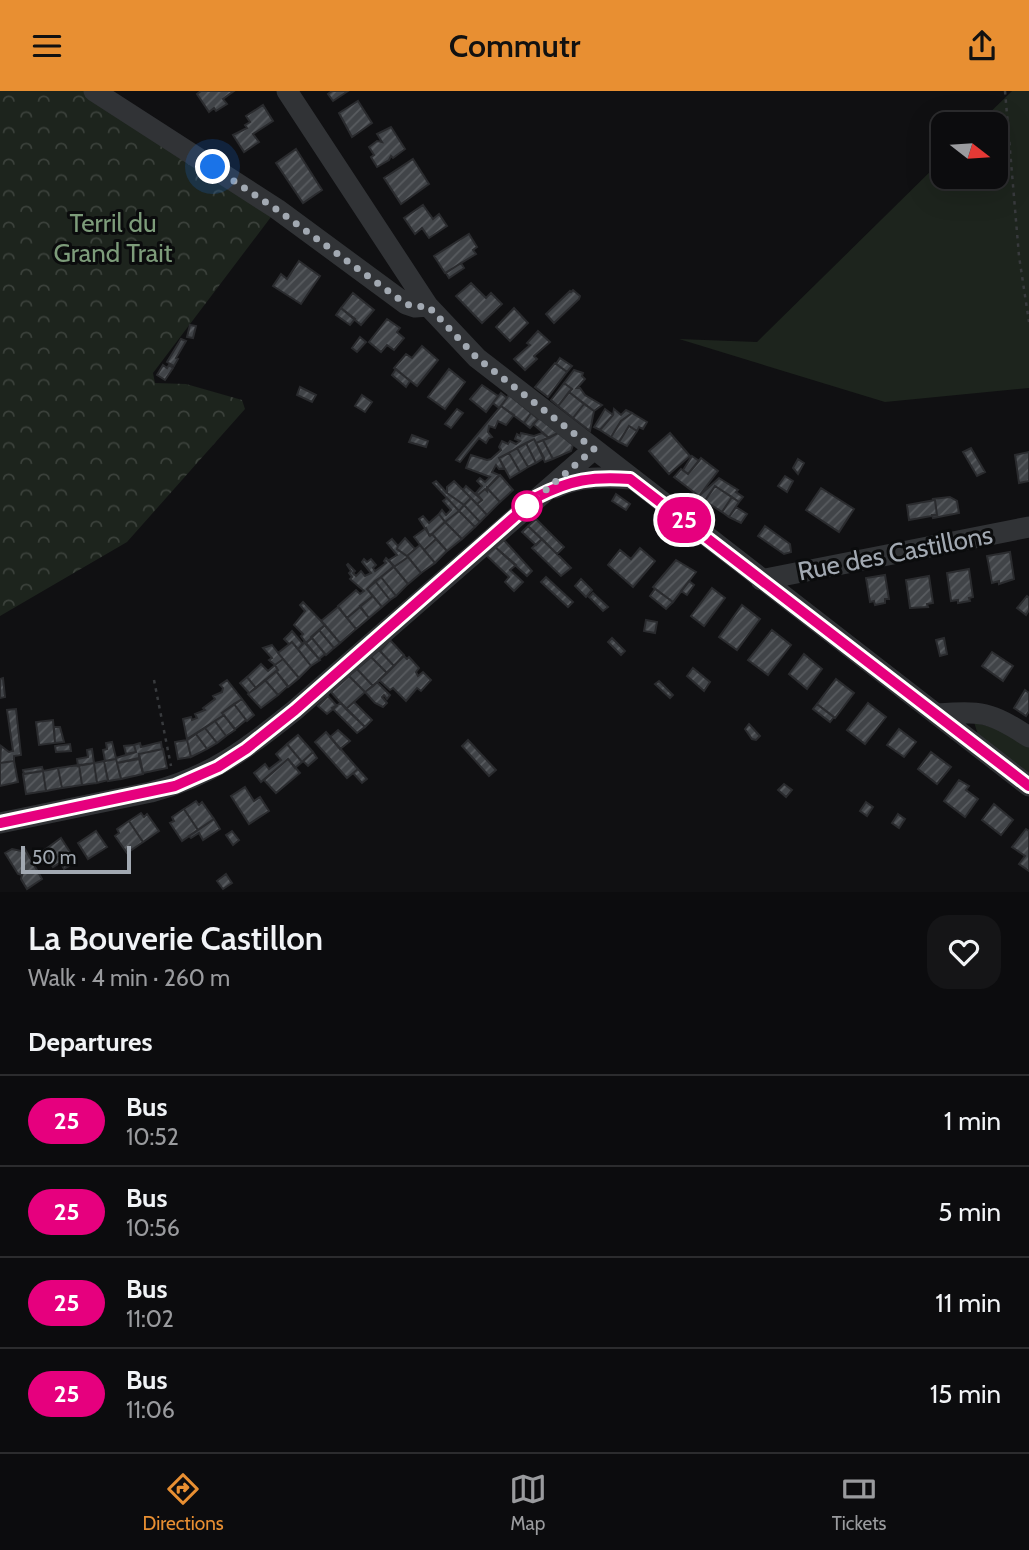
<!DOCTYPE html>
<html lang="en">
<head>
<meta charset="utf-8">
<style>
	:root { --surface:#0c0c0e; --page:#151517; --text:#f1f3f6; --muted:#9a9b9e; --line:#2c2c2e; --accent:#e88f32 }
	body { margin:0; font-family:Cabin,sans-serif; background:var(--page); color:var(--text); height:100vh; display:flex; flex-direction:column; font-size:26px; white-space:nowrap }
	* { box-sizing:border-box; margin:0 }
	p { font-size:23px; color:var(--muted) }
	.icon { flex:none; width:38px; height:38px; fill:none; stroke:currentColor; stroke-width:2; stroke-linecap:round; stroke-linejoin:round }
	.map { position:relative; height:801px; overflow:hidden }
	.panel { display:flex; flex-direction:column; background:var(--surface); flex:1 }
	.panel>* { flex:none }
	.badge { padding:0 14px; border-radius:23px; font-size:24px; line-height:46px }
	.needle { width:46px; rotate:107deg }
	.buttons { position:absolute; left:931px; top:21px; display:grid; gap:14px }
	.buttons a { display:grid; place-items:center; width:77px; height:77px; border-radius:14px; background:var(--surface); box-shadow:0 7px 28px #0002,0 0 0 2px var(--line); font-size:35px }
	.scale { position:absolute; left:21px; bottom:18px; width:110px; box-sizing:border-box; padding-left:7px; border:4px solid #a2a9b2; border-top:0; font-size:19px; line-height:24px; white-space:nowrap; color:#a2a9b2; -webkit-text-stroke:5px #0b0c0d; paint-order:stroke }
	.you { position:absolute; width:35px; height:35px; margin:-18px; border:5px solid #fff; border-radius:50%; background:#1a73e8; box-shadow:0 0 0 10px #1a73e833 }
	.map>.badge { position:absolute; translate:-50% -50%; box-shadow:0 0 0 4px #fff }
	h2 { padding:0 28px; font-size:26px; line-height:63px }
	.round { display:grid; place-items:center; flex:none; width:74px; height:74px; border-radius:21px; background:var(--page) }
	.overview { display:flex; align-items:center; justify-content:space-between; height:119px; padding:0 28px }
	h1 { font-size:33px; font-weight:600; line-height:52px }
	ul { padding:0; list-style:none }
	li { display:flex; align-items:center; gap:21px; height:91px; padding:0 28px; border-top:2px solid var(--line) }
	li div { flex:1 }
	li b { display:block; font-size:26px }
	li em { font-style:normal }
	li .badge { min-width:77px; font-weight:700; text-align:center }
	header { display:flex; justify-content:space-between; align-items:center; height:91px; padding:0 28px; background:var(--accent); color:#111; font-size:32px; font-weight:600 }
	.dock { display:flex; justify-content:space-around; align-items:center; height:98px; border-top:2px solid var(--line); background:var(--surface); font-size:19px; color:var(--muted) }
	.dock a { display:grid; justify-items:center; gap:4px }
	.dock .active { color:var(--accent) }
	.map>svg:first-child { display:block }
</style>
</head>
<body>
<header><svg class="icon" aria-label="menu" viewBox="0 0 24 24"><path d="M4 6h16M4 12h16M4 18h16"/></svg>Commutr<svg class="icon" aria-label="share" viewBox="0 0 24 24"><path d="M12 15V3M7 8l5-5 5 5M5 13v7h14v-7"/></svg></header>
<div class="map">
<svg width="1029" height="801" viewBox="0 0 1029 801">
	<defs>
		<pattern id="forest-crowns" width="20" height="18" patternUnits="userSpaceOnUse" patternTransform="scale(1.75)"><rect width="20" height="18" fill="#1d241d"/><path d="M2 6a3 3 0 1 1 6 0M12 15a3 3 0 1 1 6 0" fill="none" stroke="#3b413b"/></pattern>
		<pattern id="building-hatch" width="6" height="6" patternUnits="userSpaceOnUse" patternTransform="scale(1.75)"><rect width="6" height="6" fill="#414448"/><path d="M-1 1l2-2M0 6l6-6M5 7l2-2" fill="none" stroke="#595c60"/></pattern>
	</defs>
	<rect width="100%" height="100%" fill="#101012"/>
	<!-- green -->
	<path fill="#1d241d" d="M1012,0H1029V297L885,311L679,248L757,251L943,68V86H996V33H978Z
		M974,631L1029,648V683L978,644Z"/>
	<!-- forest -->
	<path fill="url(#forest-crowns)" d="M0,0H94L277,118L153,282L155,292L186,293L242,309L245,318L127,451L0,525Z"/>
	<!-- building -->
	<path fill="url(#building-hatch)" stroke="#2a2b2e" stroke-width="2" d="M201,0H234L223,8L227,13L216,20L214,17L209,21L197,3Z
		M332,0H348L333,10L328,3Z
		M358,10L372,32L352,46L339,22Z
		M263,14L273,30L253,43L259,51L244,61L233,44L247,37L245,34L250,31L246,25Z
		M391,36L405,58L393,67L391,65L389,69L377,76L371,66L374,64L369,56L377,50L382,51L377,43Z
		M296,58L322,99L303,112L276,72Z
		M413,68L429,93L401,113L384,87Z
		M423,114L433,128L439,123L447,135L429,147L422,137L415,143L404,127Z
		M469,143L477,156L473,159L476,163L445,182L434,165Z
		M299,170L320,185L301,213L273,195L281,183L287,188Z
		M461,172L464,177L449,187L446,182Z
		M471,192L486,207L491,202L502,213L482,232L456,205Z
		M573,199L580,205L579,208L554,232L546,223L570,200L571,201Z
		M353,202L374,219L361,234L341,217Z
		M341,217L355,228L350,234L336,224Z
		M514,217L528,232L510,250L496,236Z
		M387,228L400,237L397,241L404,247L394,259L387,254L381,261L369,251Z
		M190,234L196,235L193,247L187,246Z
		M538,240L550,251L534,265L537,268L525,279L514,268L530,254L527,252Z
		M360,246L366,251L357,261L352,257Z
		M181,248L186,250L176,267L178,268L174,275L167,271Z
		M422,255L438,269L417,295L394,277L406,263L412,267Z
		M560,267L572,275L567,281L556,273Z
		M555,272L567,281L548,306L535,296Z
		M163,274L167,277L169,274L173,277L165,289L157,284Z
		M396,278L410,290L406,296L392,284Z
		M449,278L465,291L445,318L428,306Z
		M574,279L583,282L582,285L585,288L577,297H580L585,304L602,314L594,320L569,301L572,298L564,292Z
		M564,292L572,298L558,315L551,309Z
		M482,294L498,305L486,321L470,308Z
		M300,296L316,304L312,311L297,304Z
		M569,301L584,313L573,327L558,315Z
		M501,302L507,307L499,317L493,312Z
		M362,304L372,311L365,321L355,315Z
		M509,304L531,322L524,332L501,315Z
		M584,313L594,320L590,340L573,327Z
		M501,315L514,324L506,334L498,330L495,337L489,335L488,341L492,346L489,347L486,352L479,347L460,371L456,369Z
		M457,318L463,322L451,337L445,333Z
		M605,318L613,324L600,339L594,336Z
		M614,318L621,324L626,319L632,322L621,330L611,346L600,339L613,324Z
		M531,322L538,328L530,337L524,332Z
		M632,322L647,331L643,338L639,336L637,340L629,335L619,351L611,346L621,330Z
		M539,327L558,342L549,347L533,333Z
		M629,335L637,340L627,355L619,351Z
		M521,342L534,345L542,342L549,347L536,352L534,348L499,367L504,377L499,378L496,374L492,381L499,384L487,397V400L485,398L478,404L476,402L482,395L477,390L480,387L485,391L490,386L466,377L471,364L487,369L491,368L501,359L499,356L502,350L508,353L510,350L516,353L520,350L515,348L517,343L520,345Z
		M558,342L573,354L571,360L553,368L543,349Z
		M670,342L690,365L669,383L649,360Z
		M412,344L428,350L426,356L409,351Z
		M534,348L544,367L536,372L526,352Z
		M543,349L553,368L545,371L536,352Z
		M526,352L536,372L528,376L517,357Z
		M517,357L528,376L520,381L509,362Z
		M971,357L985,381L977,385L963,361Z
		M1029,361V390L1019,392L1015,364Z
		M509,362L520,381L510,387L499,367Z
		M692,365L699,370L688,383L683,379Z
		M701,367L718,380L699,405L674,386L681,378L688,383Z
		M798,368L804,372L798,383L793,377Z
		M500,384L513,399L500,411L487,397Z
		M785,385L793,390L787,401L778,395Z
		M719,387L738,399L736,401L743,406L739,411L715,395L705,409L699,405Z
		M436,390L447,402L464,414L459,420L433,392Z
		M454,390L471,407L464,414L447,402V396Z
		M466,395L482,409L477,413L463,399Z
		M715,395L732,406L722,421L705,410Z
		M487,397L500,411L487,424L477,413L482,409L478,404L485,398L487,400Z
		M821,397L854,418L839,441L806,419Z
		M616,403L630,413L626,419L612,410Z
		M732,406L739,411L729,426L722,421Z
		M950,406L957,410L959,422L933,427L932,424H937L935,409L932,408Z
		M447,407L459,420L445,431L439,423L442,419L446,424L451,419L443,410Z
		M471,407L487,424L480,431L464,414Z
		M935,409L937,424L909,429L907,414Z
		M464,414L480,431L475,436L459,420Z
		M736,416L747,423L741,432L729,426Z
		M459,420L475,436L462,448L445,431Z
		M439,423L445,431L430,445L419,428L423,425L429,432Z
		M536,428L564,456L557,463L528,435Z
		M445,431L462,448L447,460L432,443Z
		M528,435L542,448L536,454L522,441Z
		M765,435L790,453L791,461L784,463L758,445Z
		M426,437L429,444L432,443L436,448L424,459L414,446Z
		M405,447L415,458L407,465L397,458L398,455Z
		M502,447L532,480L527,485L494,455Z
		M392,448L398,455L397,458L408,466L394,476L389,469L397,464L387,452Z
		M436,448L447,460L435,472L424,459Z
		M542,448L571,477L561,485L532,457Z
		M420,454L435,472L421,482L407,465Z
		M494,455L516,474L510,479L523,491L514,500L505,491L509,486L485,463Z
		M640,457L655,470L633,496L608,474L620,459L631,468Z
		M1010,461L1014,488L999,493V490L992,492L987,465Z
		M408,466L421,482L408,493L394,476Z
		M386,467L394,475L367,498L373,505L347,527L338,515L356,499L360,503L364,500L350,488L352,486L349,482L351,480L347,474L348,473L355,480L353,482L356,485L361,480L365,485L371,482L362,471L364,468L367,471L371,468L376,474L373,477L375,480L386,472L384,470Z
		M676,469L696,481L673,511L653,496Z
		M394,476L408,493L396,505L381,486Z
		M969,478L973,506L969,507L970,510L958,512V509L951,510L947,482Z
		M885,484L889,508H885V512L875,514L874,510L870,511L866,487Z
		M929,485L933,512L927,513L928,516L910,517L906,489Z
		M381,486L396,505L390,509L375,490Z
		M546,486L573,511L568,516L541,491Z
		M581,488L592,499L586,506L575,495Z
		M375,490L390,509L382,516L367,498Z
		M689,490L694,494L687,504L681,500Z
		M712,497L725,507L704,535L691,525Z
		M655,498L673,511L666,518L650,505Z
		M593,502L608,516L603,520L589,506Z
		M373,505L382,516L369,527L360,515Z
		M1027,505L1029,507V519L1026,524L1017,517Z
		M303,511L325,534L306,552L301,545L303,543L294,534L305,520L300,514Z
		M742,514L760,528L737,559L719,546Z
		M338,516L356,538L340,552L321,530Z
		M360,516L369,527L356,538L347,527Z
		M646,529L657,531L655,542L644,540Z
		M325,534L340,552L334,557L319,539Z
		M319,539L334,557L326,564L311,546Z
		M772,539L791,554L768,584L748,569Z
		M292,540L303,553L298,558L292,551L289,553L284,548Z
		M312,547L325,563L319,568L306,552Z
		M612,547L625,560L621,564L608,551Z
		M944,547L947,563L940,565L936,549Z
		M390,549L404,564L394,575L380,560Z
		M292,551L311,575L299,587L278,562Z
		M304,551L320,569L311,575L298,558Z
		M272,554L283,568L275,574L269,569L272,567L263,557Z
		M379,559L394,575L387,582L371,566Z
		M992,561L1013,575L1003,590L982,575Z
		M804,563L822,578L807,598L789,583Z
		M404,565L407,568L409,566L419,577L416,581L418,585L423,581L431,589L421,600L417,597L406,610L393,597L390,599L379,589Z
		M371,566L387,582L373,595L357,578Z
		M283,568L299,587L288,596L276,580L278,579L275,574Z
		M261,573L268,580L275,574L278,579L256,597L247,586Z
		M693,577L710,591L704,600L687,585Z
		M357,578L373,595L365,601L349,585Z
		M276,580L288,595L278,604L265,589Z
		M349,585L365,601L346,618L331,601Z
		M247,586L256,597L249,602L240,592Z
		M3,587L5,606L0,607V588Z
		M836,588L854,602L835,627L817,613Z
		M227,589L242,608L222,622L224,624L187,648L183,628L191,626L192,629L197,627L195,623L205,619L203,617L215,608L213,605L222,601L223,597L220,594Z
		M265,589L278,604L261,617L248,603Z
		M659,590L673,604L670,607L655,593Z
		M377,591L390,604L387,608L384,604L382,606L387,612L383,616L375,612L365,601Z
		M1025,599L1029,602V620L1026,625L1014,617Z
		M328,605L337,615L327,623L318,615Z
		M242,608L254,624L247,630L234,613Z
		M354,611L372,629L365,636L346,618Z
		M341,612L365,636L357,642L332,617Z
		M868,612L886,626L865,653L847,639Z
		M234,613L246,629L235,638L222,622Z
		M817,613L834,626L830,631L813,618Z
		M16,618L21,664L14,665V670L0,672L1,655L9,661L13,660L7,619Z
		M224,624L235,639L226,645L215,630Z
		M53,629L55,652L39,654L36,631Z
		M215,630L226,645L217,652L205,637Z
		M749,633L760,645L756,649L752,648L745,638Z
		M54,636H60L64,651L55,652Z
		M205,637L217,652L207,658L196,643Z
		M899,638L916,651L904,666L887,654Z
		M338,639L350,650L340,658L330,646Z
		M326,641L358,678L347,687L315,651Z
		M196,643L207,658L191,666L187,649Z
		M298,644L313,661L302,671L287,653Z
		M187,649L191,666L178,668L175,651Z
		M468,649L496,679L489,685L462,655Z
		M112,651L116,667L136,661L134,654L140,652L141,656L161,651L162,658L139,663V667L117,672L116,668L105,670L103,659L107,658L106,652Z
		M70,653L71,660L56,661L55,655Z
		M287,653L302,671L295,677L288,668L261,691L254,682L265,673L269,678L281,669L276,663Z
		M134,654L136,661L126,663L124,655Z
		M92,658L94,672L78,675L77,668L88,666L87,659Z
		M163,658L167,677L143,682L139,663Z
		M313,661L317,667L308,675L303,670Z
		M931,661L951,676L937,693L918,678Z
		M116,668L121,688L108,690L104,670Z
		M139,668L143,683L121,688L117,672Z
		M288,668L300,682L276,702L264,689Z
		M14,670L18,691L0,695V672Z
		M104,670L108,689L97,692L94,672Z
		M94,672L97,692L82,694L79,674Z
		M79,674L82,694L62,697L58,677Z
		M42,676L43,680L24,683L23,679Z
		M58,677L62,697L46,700L43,680Z
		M358,678L367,688L362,692L353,682Z
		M43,680L46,700L26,703L23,683Z
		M959,689L969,695L966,699L978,708L965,726L944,710Z
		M784,693L792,699L786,706L778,699Z
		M245,696L254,710L260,706L269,720L249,733L231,705Z
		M196,710L199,714L202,711L214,728L198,739L184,718Z
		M866,711L873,716L867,725L860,720Z
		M994,713L1013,729L1001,744L982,729Z
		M184,718L198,739L182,750L170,732L174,730L172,726Z
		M141,722L144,726L147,723L159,740L143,751L129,730Z
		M898,723L905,728L899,737L892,732Z
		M214,728L220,738L203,749L199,742L191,747L189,745Z
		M129,730L143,751L127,762L115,745L119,742L117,738Z
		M1026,738L1029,740V780L1019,773L1025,765L1012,756Z
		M96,740L107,756L88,768L78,752Z
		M232,740L239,749L233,754L226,744Z
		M61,747L72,764L53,776L43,760Z
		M12,758L21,760L25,758L42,788L27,798L21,788L22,784L18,783L5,762Z
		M72,764L76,771L64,778L60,771Z
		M226,783L232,792L223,798L217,790Z"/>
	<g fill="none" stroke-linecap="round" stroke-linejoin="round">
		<!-- path -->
		<path stroke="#383a3d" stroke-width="2.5" stroke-dasharray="3.5 5" stroke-linecap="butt" d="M1005,0L1019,165L1029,231
			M154,589L171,675"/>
		<!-- minor -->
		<path stroke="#313336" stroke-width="21" d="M94,0L277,118L406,213L415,216L428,215
			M287,0L428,215L477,267L1029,695
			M555,397C578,385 605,386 630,388
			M761,489L1029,436
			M936,623C982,620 989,620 1029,646
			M0,732L151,701C210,686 248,657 295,619L594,358"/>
	</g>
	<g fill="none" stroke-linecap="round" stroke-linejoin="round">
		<defs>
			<path id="line" d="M0,732L175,695L218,676L246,658L295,619L537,406C570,389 593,385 630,388L1029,695"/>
		</defs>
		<!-- line casing -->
		<use href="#line" stroke="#fff" stroke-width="16"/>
		<!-- line -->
		<use href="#line" stroke="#e6007e" stroke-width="10"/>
		<!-- walk -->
		<path stroke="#a2a9b2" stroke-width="7" stroke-dasharray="0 12.6" d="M213,76L276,118L406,213L415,216L428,215L477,267L594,358L520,421L527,415"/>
	</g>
	<!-- markers -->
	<circle fill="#fff" stroke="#e6007e" stroke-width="3.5" cx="527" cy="415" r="14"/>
	<g text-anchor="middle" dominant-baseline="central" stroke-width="6" stroke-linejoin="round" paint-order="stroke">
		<!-- park labels -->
		<g font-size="26" fill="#7d9c7a" stroke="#0b0c0d">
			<text x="113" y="132">Terril du<tspan x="113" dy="30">Grand Trait</tspan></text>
		</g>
		<!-- street labels -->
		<g font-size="26" fill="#a2a9b2" stroke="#0b0c0d">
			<text transform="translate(895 462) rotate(-11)">Rue des Castillons</text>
		</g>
	</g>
</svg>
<div class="buttons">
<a><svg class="needle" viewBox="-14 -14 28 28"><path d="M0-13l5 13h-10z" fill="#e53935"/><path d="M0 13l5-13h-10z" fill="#9a9b9e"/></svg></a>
</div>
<div class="scale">50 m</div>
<div class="you" style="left:213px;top:76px"></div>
<b class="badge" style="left:684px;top:429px;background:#e6007e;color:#fff">25</b>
</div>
<section class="panel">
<div class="overview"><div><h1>La Bouverie Castillon</h1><p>Walk · 4 min · 260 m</p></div><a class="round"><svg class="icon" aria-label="heart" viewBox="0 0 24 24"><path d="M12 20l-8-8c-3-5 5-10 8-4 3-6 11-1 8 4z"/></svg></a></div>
<h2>Departures</h2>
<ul>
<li><span class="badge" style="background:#e6007e;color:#fff">25</span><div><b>Bus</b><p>10:52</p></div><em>1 min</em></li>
<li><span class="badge" style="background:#e6007e;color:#fff">25</span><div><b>Bus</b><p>10:56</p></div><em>5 min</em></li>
<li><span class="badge" style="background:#e6007e;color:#fff">25</span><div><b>Bus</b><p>11:02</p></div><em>11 min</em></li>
<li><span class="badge" style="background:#e6007e;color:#fff">25</span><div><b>Bus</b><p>11:06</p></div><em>15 min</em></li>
</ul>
</section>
<nav class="dock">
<a class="active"><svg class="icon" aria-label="directions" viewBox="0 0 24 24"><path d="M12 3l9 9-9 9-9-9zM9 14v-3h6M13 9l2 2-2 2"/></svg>Directions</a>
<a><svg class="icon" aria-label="map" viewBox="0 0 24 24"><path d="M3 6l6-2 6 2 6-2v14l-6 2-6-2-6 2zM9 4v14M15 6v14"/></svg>Map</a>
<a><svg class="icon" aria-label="tickets" viewBox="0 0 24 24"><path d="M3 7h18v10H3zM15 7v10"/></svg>Tickets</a>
</nav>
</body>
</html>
